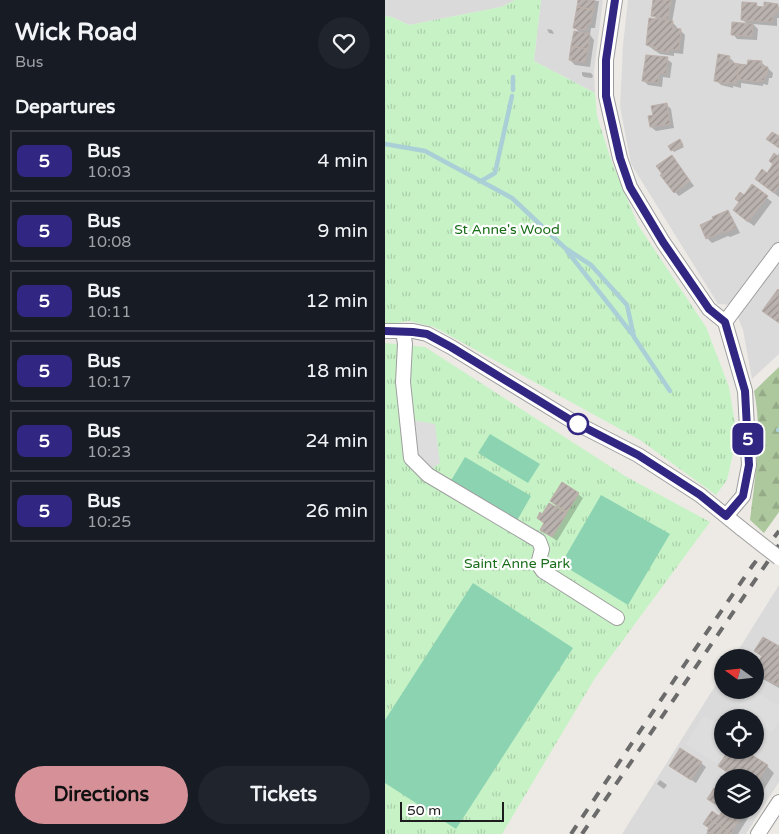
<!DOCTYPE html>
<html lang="en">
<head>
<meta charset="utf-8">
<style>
	:root { --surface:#171b24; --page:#20242c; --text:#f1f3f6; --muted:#9ea1a6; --line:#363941; --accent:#d59098 }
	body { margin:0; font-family:"Varela Round",sans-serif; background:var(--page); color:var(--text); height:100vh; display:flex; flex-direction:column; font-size:19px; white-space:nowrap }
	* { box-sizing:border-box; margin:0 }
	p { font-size:16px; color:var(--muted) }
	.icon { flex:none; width:28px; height:28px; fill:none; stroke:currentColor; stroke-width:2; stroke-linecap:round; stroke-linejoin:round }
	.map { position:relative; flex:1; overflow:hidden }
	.side { display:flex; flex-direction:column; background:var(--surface); width:385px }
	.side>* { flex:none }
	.badge { padding:0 10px; border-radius:8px; font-size:18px; line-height:32px }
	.needle { width:32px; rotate:285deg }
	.controls { position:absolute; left:329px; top:649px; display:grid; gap:10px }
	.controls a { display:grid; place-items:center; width:50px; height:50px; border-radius:50%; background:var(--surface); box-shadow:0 1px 4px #0004; font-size:25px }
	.scale { position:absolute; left:15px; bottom:12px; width:104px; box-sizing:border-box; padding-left:5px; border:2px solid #1d1d1d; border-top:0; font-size:14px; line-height:18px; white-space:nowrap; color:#1d1d1d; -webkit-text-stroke:4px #fff; paint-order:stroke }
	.map>.badge { position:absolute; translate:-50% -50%; box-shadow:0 0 0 2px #fff }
	h2 { padding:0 15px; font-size:19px; line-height:45px }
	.round { display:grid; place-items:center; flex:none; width:52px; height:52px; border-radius:26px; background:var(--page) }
	.summary { display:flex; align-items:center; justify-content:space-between; height:85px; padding:0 15px }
	h1 { font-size:24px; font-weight:800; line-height:38px }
	.primary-button { display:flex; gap:10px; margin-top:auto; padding:10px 15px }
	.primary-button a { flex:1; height:58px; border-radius:30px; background:var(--accent); color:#111; font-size:20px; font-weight:800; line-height:58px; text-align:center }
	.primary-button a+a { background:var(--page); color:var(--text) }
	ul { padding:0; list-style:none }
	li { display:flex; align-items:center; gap:15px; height:62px; margin:0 10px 8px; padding:0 5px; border:2px solid var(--line); border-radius:0px }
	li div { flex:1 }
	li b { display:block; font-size:19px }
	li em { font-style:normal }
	li .badge { min-width:55px; font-weight:700; text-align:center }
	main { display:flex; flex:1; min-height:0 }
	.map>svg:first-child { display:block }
</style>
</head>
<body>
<main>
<section class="side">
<div class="summary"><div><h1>Wick Road</h1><p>Bus</p></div><a class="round"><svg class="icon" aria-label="heart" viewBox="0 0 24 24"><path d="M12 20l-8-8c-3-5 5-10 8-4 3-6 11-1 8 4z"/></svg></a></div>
<h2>Departures</h2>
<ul>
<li><span class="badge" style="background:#312783;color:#fff">5</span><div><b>Bus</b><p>10:03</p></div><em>4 min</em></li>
<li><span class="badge" style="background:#312783;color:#fff">5</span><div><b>Bus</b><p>10:08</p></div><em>9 min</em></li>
<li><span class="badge" style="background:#312783;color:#fff">5</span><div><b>Bus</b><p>10:11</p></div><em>12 min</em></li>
<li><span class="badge" style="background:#312783;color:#fff">5</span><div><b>Bus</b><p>10:17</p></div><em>18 min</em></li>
<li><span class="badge" style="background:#312783;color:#fff">5</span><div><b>Bus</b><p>10:23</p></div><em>24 min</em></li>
<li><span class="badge" style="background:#312783;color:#fff">5</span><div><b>Bus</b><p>10:25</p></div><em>26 min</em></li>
</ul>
<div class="primary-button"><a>Directions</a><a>Tickets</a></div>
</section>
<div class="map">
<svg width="394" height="834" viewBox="0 0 394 834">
	<defs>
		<pattern id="forest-firs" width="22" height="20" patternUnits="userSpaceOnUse" patternTransform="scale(1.25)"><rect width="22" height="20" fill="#aec89e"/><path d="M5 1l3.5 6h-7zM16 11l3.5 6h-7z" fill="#95ab88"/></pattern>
		<pattern id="park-tufts" width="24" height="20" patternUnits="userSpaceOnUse" patternTransform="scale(1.25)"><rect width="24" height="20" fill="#c7f2c6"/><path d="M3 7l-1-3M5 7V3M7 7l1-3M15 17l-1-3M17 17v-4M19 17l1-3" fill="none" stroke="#aacfaa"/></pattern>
		<pattern id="building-hatch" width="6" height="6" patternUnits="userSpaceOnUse" patternTransform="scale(1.25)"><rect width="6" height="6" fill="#bab2ae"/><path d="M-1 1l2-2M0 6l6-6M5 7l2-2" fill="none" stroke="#97908d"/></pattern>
	</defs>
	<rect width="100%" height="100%" fill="#edeae5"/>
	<!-- residential -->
	<path fill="#dbdadb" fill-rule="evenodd" d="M0,0H130L116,7L24,25L7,17L0,16Z
		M156,0H218L209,71L210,93L149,61Z
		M243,0H394V354L367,379L358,330L348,305L333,304L246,164L235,106L238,45Z
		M394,585V782L361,834H237L337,675L338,690H370V658L349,657ZM338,718H370V750H338ZM338,778H370V810H338Z"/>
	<!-- forest -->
	<path fill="url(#forest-firs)" d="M394,367V512L379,533L365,520C370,477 378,434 369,391Z"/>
	<!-- park -->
	<path fill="url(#park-tufts)" d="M130,0H156L149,61L210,93L212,116L226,160L253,225L321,327L344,387L352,436L342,480L331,495L255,440L49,327L24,321L0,325V16L7,17L24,25L116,7Z
		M0,343L40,347L240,476L325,522L210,678L117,834H0Z"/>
	<!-- pitch -->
	<path fill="#8cd3b2" d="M105,434L155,464L143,483L93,453Z
		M80,457L146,496L130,524L64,484Z
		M216,495L285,534L243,605L176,564Z
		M88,583L188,648L71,829L0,783V720Z"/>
	<!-- parking -->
	<path fill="#ddd" d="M28,420L50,424L55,463L43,471L31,457Z
		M363,690H368L394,706V720L387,732L370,721V718L364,717L351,710Z
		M319,715L337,727L339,750L331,763L301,744Z"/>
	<!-- shadow -->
	<path fill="#0003" d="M194,0L214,1L210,28H206L205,35L209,40L205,67L190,65L185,60L196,34L189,27Z
		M270,0H291L287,22L292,27L291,30L296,31L300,35L298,54L289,53V56L275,54L262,45L273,20L268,15Z
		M371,4L374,8H380L392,5L394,7V18H392V26L368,24L373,29L372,40L352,39L348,34L362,24L357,19Z
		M162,29L167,30L169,34L164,33Z
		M344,57L349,62V64L363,66L376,62L388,73L387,78H384L383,85L378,84V86L356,83V88L348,86V88L336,85L331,80Z
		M282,59L287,63L285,78L278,77L277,87L263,85L258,80Z
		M197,72L206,73L208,76L207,78L199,77L197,75Z
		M282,105L286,109L289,128L271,131L266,127L269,116Z
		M296,143L299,147L289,152L285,146Z
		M394,153V197L371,179L382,175L389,164Z
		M287,156L309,186L294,196L290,192Z
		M367,186L387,202L369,226L354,215L359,196Z
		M343,212L347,217L355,233L345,237L343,236L327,243L322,238Z
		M193,494L198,498L172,541L157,530L160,524L153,518L170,508L171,506L166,501Z
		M379,638L394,648V688L376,678L370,672V668L377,657L371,651Z
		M345,750H356L382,766L389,773L376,794L370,790V778L345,775L335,766Z
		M316,763L321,767L311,783L285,766Z
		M275,780L282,785L279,789L272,784Z
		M338,810H368L353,834H321L325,829L320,824L334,817Z"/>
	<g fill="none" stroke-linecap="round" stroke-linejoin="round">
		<!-- stream -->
		<path stroke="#aacfd6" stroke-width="4.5" d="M128,77V90
			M0,144L40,151L127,198L180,248L206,265L242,305L249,337L285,391
			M96,181L110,173L127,96
			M182,251L248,335
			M393,430H394"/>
	</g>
	<!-- building -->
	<path fill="url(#building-hatch)" stroke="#bdb0a9" d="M193,0H210L208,10L192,7Z
		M268,0H286L283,19L266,16Z
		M357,2L372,3L371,6L379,7V2L393,4L392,14H388L387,22L356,20Z
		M192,7L208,10L205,24H202L201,30L188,28Z
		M264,18L288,21L287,28L296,29L294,50L284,49V52L269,50L270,47L261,45Z
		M347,22L368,24L367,36L346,35Z
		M189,31L205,34L203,49L186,46Z
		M186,46L203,49L200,63L184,60Z
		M333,54L345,56L344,62L354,64L351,84L344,82L343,84L329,81Z
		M261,55L283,57L281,74L274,73L273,83L257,81Z
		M363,60L377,61L376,66L383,67L382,75L380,74L379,81L374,80V82L352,79L354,64L362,65Z
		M282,103L285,124L265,127L263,116L268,115L266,106Z
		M387,132L394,136V148L381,139Z
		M295,139L298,145L286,151L283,146Z
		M389,153L394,157V186L389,193L370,179L377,169L382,173L388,164L384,161Z
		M287,155L305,181L289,193L275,175L277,174L271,166Z
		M367,184L383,196L363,222L348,210L354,202L350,199L355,192L359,195Z
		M343,210L351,228L339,233V231L321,239L315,225L328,219L327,217Z
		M393,289L394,290V323L377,311Z
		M177,482L194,493L182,512L165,501Z
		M164,503L182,513L167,537L155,530L159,523L152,518L155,512L157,514Z
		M378,637L394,646V686L370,673V666L377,656L369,651Z
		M295,748L317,762L306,780L284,766Z
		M344,750H359L383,765L370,785V778H347L344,776L345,774L333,766Z
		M329,788L338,793V800L326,793Z
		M326,793L338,800V809L322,799Z
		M338,810H352L359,814L352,823L336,813Z
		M327,811L334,816L336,813L352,823L346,833L322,818Z
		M322,818L346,833V834H327L322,831L324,828L318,824Z"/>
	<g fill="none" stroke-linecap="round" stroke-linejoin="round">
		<defs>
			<path id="minor" d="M230,0L221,60V96L235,158L245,187L278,242L324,309L340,322L360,391L364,465L358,496L341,516
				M340,322L394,250
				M0,331H28L42,334L66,347L187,421L253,455L315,495L357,529
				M18,331L20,344L18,382L26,458L43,475L154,541L157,549L153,564L158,571L232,618
				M373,834L394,802"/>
		</defs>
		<!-- minor casing -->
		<use href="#minor" stroke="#9e9e9e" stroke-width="16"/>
		<!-- minor -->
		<use href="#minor" stroke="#fff" stroke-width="14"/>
		<!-- rail -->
		<path stroke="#6b6b6b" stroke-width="4" stroke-dasharray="10 10" stroke-linecap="butt" d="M186,834L300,664L368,565L394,531
			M197,834L394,545"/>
		<defs>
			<path id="minor-bridge" d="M357,529L394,558"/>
		</defs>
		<!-- minor-bridge casing -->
		<use href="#minor-bridge" stroke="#9e9e9e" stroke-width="16" stroke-linecap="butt"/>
		<!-- minor-bridge -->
		<use href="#minor-bridge" stroke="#fff" stroke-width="14"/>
	</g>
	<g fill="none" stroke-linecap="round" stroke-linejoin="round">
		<defs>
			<path id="line" d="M0,331L28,332L42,334L66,347L187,421L253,455L315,495L341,516L358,496L364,465L360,391L340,322L324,309L278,242L245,187L235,158L221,96V60L230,0"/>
		</defs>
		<!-- line casing -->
		<use href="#line" stroke="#fff" stroke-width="11"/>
		<!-- line -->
		<use href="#line" stroke="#312783" stroke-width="8"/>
	</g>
	<!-- markers -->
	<circle fill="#fff" stroke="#312783" stroke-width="2.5" cx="193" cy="424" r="10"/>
	<g text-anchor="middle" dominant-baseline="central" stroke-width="4.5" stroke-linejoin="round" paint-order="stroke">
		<!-- park labels -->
		<g font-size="14" fill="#196e19" stroke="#fff">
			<text x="122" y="229">St Anne's Wood</text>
			<text x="132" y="563">Saint Anne Park</text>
		</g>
	</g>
</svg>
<div class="controls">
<a><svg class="needle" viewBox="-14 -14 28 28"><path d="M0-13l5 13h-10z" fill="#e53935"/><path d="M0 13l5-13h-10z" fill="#9ea1a6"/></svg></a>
<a><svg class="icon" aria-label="locate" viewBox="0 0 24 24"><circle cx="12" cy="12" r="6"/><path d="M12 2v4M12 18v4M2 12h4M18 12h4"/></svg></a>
<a><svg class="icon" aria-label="layers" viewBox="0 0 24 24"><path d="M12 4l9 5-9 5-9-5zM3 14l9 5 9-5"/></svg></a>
</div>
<div class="scale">50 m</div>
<b class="badge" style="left:363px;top:439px;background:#312783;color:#fff">5</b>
</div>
</main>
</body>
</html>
